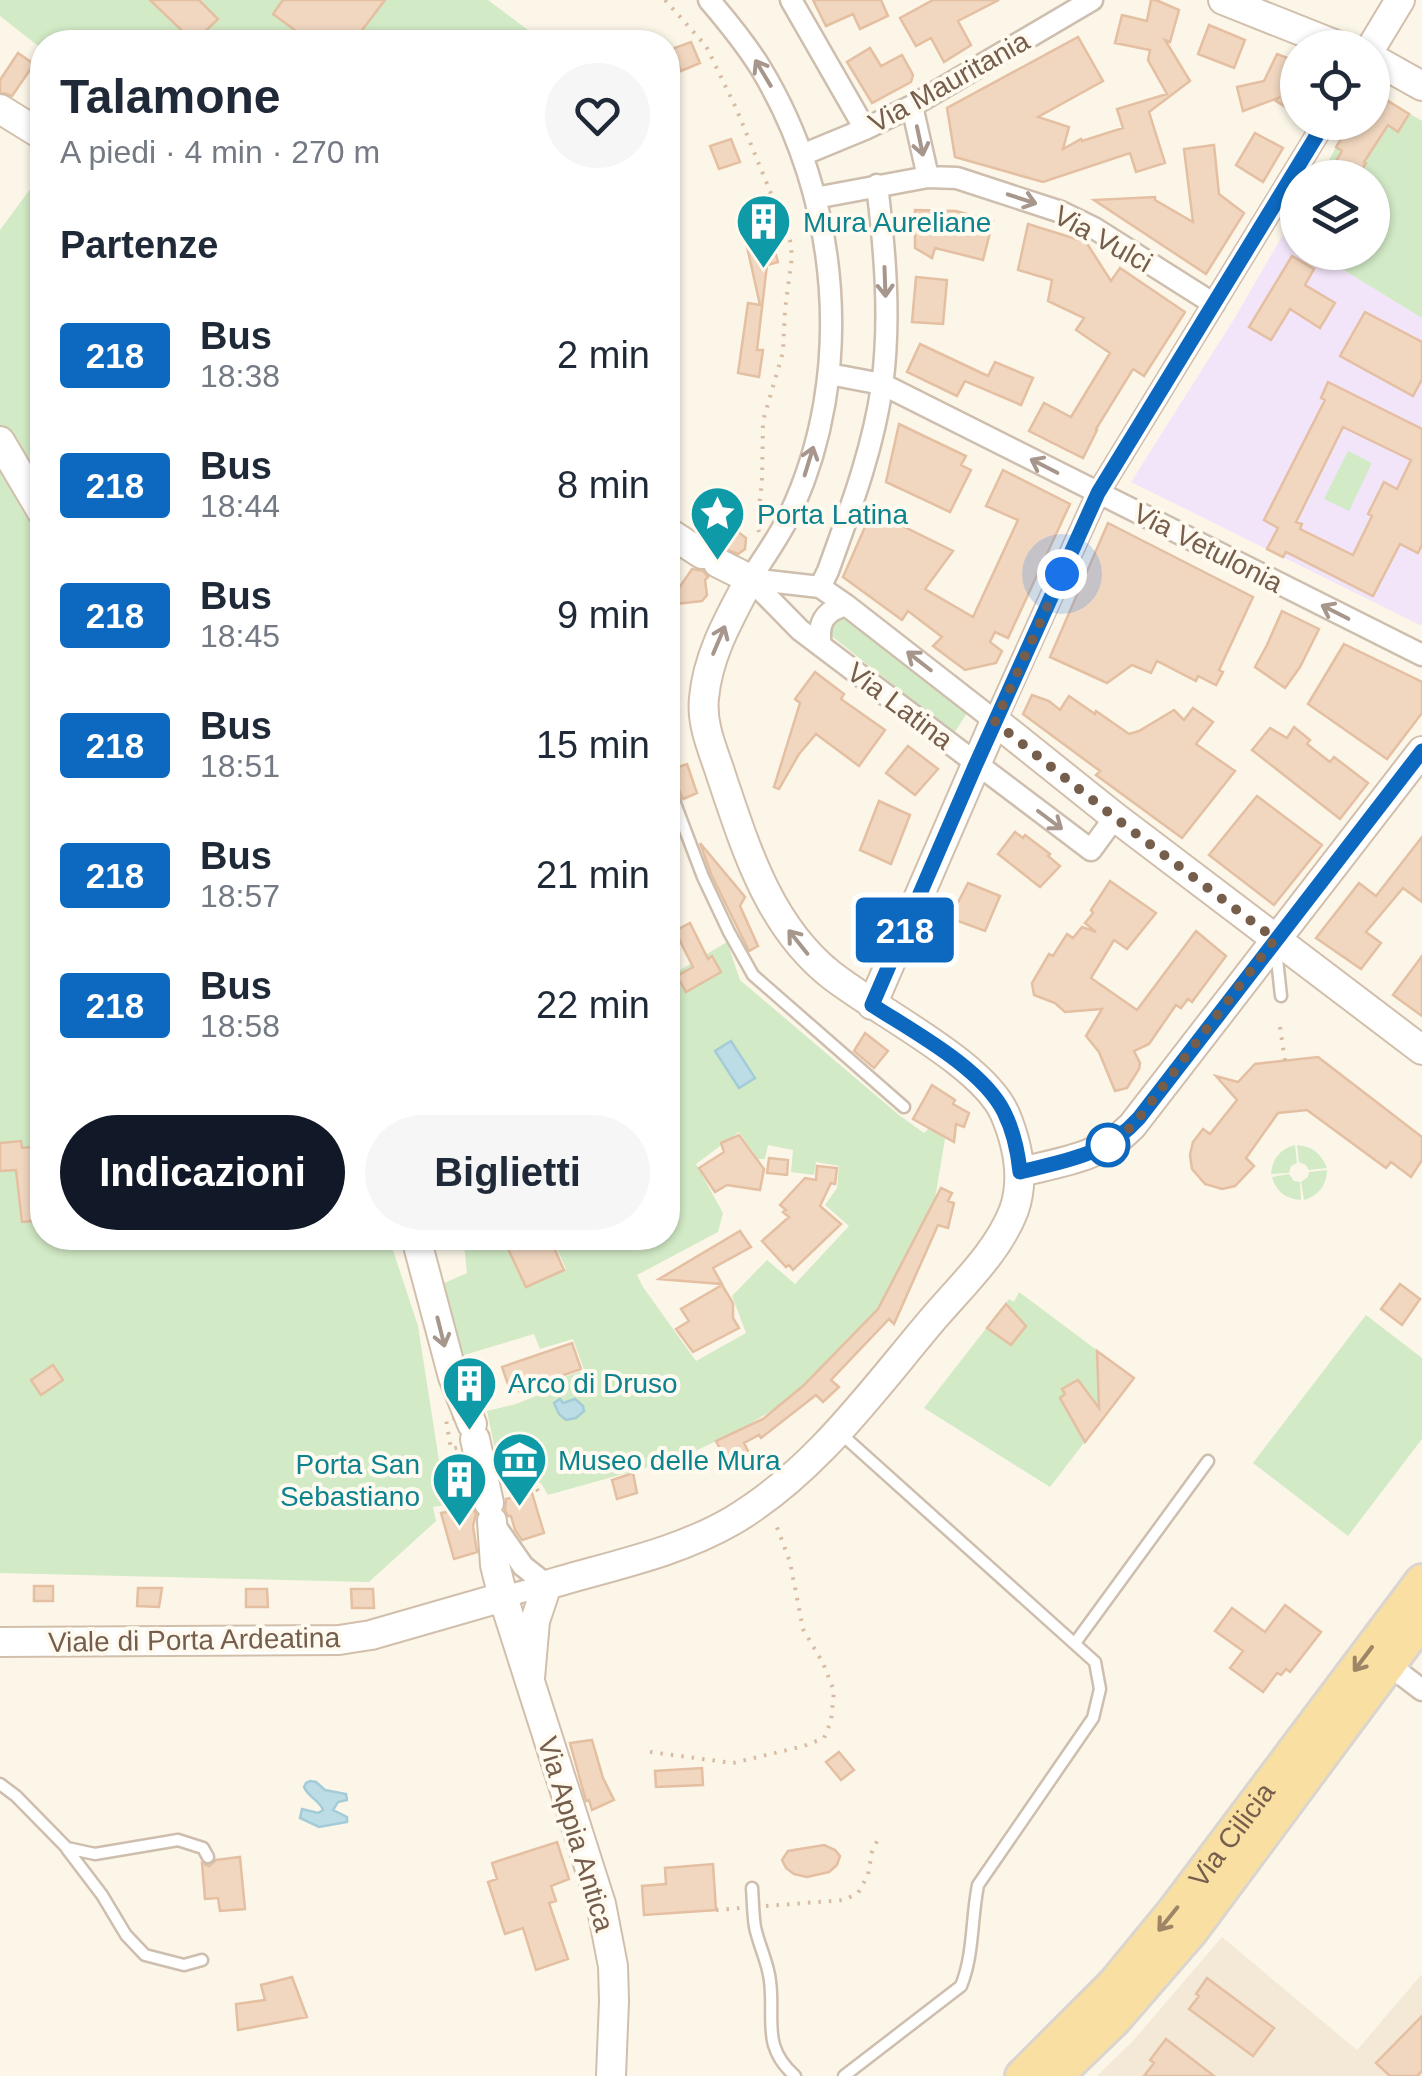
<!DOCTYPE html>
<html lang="it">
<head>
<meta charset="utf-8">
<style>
	:root { --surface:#fff; --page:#f6f6f7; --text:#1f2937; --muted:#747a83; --accent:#111827 }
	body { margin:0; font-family:Arial,sans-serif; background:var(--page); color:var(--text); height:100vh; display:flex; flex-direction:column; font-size:38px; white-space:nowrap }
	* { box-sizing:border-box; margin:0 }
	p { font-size:32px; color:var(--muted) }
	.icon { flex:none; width:55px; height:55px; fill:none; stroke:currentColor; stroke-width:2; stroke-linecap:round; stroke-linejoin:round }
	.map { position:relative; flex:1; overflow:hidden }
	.panel { position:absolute; left:30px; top:30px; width:650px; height:1220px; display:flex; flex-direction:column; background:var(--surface); border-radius:40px; box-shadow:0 2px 8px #0004 }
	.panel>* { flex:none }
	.badge { padding:0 20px; border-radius:8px; font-size:35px; line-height:65px }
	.tools { position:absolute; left:1280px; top:30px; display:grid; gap:20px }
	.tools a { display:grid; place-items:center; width:110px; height:110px; border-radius:50%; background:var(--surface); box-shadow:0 2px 8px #0004; font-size:50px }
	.you { position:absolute; width:50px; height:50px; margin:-25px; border:8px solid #fff; border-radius:50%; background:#1a73e8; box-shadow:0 0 0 15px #1a73e833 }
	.map>.badge { position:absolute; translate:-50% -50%; box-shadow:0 0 0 5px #fff }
	h2 { padding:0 30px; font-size:38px; line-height:90px }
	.round { display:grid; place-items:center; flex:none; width:105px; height:105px; border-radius:52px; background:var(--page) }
	.headline { display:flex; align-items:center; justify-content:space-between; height:170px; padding:0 30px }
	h1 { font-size:48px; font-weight:700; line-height:75px }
	.primary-button { display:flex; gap:20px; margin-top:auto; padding:20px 30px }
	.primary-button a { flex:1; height:115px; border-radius:60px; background:var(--accent); color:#fff; font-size:40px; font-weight:700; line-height:115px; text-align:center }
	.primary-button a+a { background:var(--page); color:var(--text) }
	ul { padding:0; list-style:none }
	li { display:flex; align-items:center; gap:30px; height:130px; padding:0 30px }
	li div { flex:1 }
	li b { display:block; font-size:38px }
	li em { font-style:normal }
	li .badge { min-width:110px; font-weight:700; text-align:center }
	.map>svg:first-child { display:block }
</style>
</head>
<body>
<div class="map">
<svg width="1422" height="2076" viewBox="0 0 1422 2076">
	<rect width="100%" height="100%" fill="#fcf6e8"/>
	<!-- residential -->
	<path fill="#f4e8d6" d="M1222,1937L1357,2050L1422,1974V2076H1097L1133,2041Z"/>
	<!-- education -->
	<path fill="#f3e5f9" d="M1284,233L1297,241L1298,252L1316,253L1422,318V626L1131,482L1234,319Z"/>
	<!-- green -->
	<path fill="#d2eac6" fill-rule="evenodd" d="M0,0H488L544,42H42V49L0,16Z
		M1373,91L1422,121V318L1316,253L1372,252V178L1320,177L1336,147L1372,122Z
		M42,173V451L23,462L0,426V230Z
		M1348,451L1372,463L1349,511L1324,499Z
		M0,472L42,543V1238H389L418,1326L446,1505L433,1507L436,1521L369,1582L0,1573Z
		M842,611L969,710L954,733L829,634L830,621Z
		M727,942L740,980L899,1115L924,1133L934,1123L946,1133L935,1199L877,1311L803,1386L776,1408L738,1431L680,1458L548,1495L541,1483L502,1484L487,1411L516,1404L556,1388V1380L584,1370L573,1339L540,1349L534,1334L454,1358L433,1288L467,1273L464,1244L486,1238H503L526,1287L566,1269L552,1238H668V1159L675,1155L668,1146V977ZM739,1132L758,1159H765L768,1145L793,1150L791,1172L814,1175L816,1162L839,1166L837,1188L825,1205L849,1226L795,1284L767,1260L732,1296L746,1333L696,1361L643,1287L637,1275L718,1232L723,1213L696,1164Z
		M1295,1145L1297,1163L1291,1166L1289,1173L1271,1174C1272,1159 1280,1149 1295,1145Z
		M1297,1145C1312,1146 1321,1153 1327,1168L1309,1170L1306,1165L1299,1162Z
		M1327,1170C1327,1185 1318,1196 1304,1200L1301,1182L1308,1177L1309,1172Z
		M1289,1174L1294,1181L1300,1182L1301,1200C1286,1199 1276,1192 1272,1177Z
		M1019,1292L1134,1378L1050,1487L924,1408L1009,1299L1014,1302Z
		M1366,1315L1422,1358V1439L1348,1536L1253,1463Z"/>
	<!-- water -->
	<path fill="#bcdde6" stroke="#a3ccd8" stroke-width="2.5" d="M731,1041L755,1078L739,1088L715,1051Z
		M560,1399L563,1403L575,1399L583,1406L584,1411L576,1418L566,1420L559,1414L554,1403Z
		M310,1781L316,1782L325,1790L346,1794L347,1800L338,1802L333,1810L347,1817V1822L319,1827L300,1818L302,1809L318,1813L323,1810C320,1801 308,1797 304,1787L306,1783Z"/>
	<!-- building -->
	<path fill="#f1d7c0" stroke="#e4bfa1" stroke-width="2.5" fill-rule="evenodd" d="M150,0H199L218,19L194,42Z
		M283,0H385L353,42H311L273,14Z
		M813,0H881L888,16L860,29L853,14L826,26Z
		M933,0H999L958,21L971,45L944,62L931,38L916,46L900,18Z
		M1151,0H1156L1179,10L1170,42L1165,40L1190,81L1149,112L1165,163L1136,172L1130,153L1043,182L955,157L947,108L1078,37L1103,81L1038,117L1069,127L1063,149L1081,139L1082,141L1123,128L1117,109L1167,94L1148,60L1150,50L1115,43L1122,15L1147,21Z
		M1209,25L1245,40L1234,68L1198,54Z
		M691,42L700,63L681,71L672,49Z
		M870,48L881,66L902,55L913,75L911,82L872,103L847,62Z
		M18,53L34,64L12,96L0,92V80Z
		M1277,54L1298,62V114L1276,101L1278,98L1243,111L1237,87L1264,81Z
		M1372,91L1409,114L1398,132L1388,125L1364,162L1366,163L1357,178H1326L1342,151L1336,147L1352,122H1372Z
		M1255,133L1283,148L1263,182L1236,165Z
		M731,139L740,162L719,169L710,146Z
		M1214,145L1219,194L1244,213L1206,274L1094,200L1155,197V200L1193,222L1184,149Z
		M915,210L956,211L993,221L983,260L935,248L932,258L915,248Z
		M1028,224L1086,242L1111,281L1120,268L1185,312L1144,376L1133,369L1096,429L1097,430L1083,458L1029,431L1044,403L1071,417L1110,353L1076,330L1084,318L1048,301L1052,280L1018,270Z
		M768,225L778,262L767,265L757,350H763L759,377L738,373L748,303L760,305L744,233Z
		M1292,256L1314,269L1305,285L1335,303L1320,328L1290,309L1271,340L1249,327Z
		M916,277L947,280L943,324L912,322Z
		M1365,312L1422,342V379L1413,396L1340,356Z
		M920,344L988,376L995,362L1033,378L1021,405L965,381L957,396L907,372Z
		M1328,382L1422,429V545L1418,553L1400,544L1373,596L1286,552L1283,557L1267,549L1278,528L1264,520L1325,400L1321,398ZM1343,427L1411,460L1397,489L1384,482L1368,514L1372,516L1353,555L1300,529L1302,524L1296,522Z
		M899,424L966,456L961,465L971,470L950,512L886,482Z
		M1003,470L1070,504L1008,638L995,632L990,642L1002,651L996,663L965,670L933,646L942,637L908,611L902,620L843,577L872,511L953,551L925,589L973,617L1018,520L986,506Z
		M724,521L746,538L745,549L741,552L738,554L717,546L712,539Z
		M1108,523L1253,597L1219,670L1223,672L1216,685L1198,676L1196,681L1157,661L1151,673L1132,665L1107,683L1050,657Z
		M692,569L703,571L708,577L705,580L707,595L702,601L676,604L679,598L674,595Z
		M1282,611L1319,629L1300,667L1285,688L1255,667L1267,645Z
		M1344,644L1422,682V713L1387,759L1308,704Z
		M815,672L844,694L841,699L885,730L859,766L816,734L799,754L779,789L774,787L800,703L795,699Z
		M1032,695L1049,701L1060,710L1069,696L1095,714L1096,711L1129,734L1139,731L1174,710L1184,720L1193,708L1213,722L1196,744L1235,771L1182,838L1096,775L1100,771L1023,714Z
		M1294,727L1310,740L1307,744L1330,762L1334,757L1368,783L1340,819L1252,750L1270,728L1287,738Z
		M908,746L938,769L915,795L886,773Z
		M687,764L697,793L683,799L670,770Z
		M1257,796L1322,845L1274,905L1209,855Z
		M879,801L910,815L891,864L860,850Z
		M1015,832L1023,838L1025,835L1050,854L1048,856L1060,866L1040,887L998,854Z
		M1422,837V902L1403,888L1366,932L1381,943L1361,969L1316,938L1359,883L1376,896Z
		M700,843L745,897L740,906L758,946L749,951L711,874Z
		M1110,881L1156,913L1127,949L1114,940L1091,978L1137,1010L1196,931L1226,956L1192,1002L1188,999L1181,1008L1176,1005L1149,1044L1134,1051L1140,1063L1139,1069L1127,1088L1115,1091L1099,1052L1086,1036L1102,1009L1065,1012L1055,1003L1034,995L1032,983L1049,954L1053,956L1067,934L1073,938L1082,927L1096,932L1085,923L1093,913L1091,910Z
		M968,883L1000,896L985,931L950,918Z
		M690,923L708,959L712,956L721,972L686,992L677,976L693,967L675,931Z
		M1422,956V1016L1393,995Z
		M865,1033L888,1051L874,1068L854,1051Z
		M1318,1057L1422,1137V1160L1411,1177L1391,1162L1386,1168L1307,1110L1278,1113L1246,1158L1254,1166L1235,1186L1222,1189L1205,1184L1192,1169L1190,1155L1193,1142L1203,1129L1210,1134L1237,1100L1216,1076L1238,1082L1255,1064Z
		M932,1085L955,1100L953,1104L969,1113L964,1127L956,1124L954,1142L913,1119Z
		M739,1135L764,1169L760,1190L727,1185L715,1192L699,1168L724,1152L721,1143Z
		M21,1141L22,1148L42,1146V1220L22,1222L16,1170L0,1171V1143Z
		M769,1158L788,1160L787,1175L767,1173Z
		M817,1166L837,1168L835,1184L831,1183L820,1206L841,1224L793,1270L789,1265L786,1267L762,1241L789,1217L783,1212L786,1210L780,1205L805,1178L816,1180Z
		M941,1188L952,1193L948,1201L954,1203L948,1228L938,1225L894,1324L889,1319L831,1380L839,1387L823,1402L816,1395L761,1438L759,1435L744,1443L748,1451L726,1461L716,1441L763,1419L803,1386L878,1309Z
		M740,1231L751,1247L713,1268L722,1284L659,1279Z
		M503,1238H547L549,1242L551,1241L564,1270L526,1287Z
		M1400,1284L1420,1299L1402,1325L1381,1309Z
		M722,1285L733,1303V1318L739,1328L693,1352L676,1329L689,1321L681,1309Z
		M1006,1304L1026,1326L1011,1345L987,1328Z
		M572,1343L581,1369L519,1391L518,1387L510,1390L502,1367Z
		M1097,1351L1134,1378L1085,1442L1060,1398L1065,1394L1062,1389L1078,1380L1099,1408Z
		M53,1365L63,1380L41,1395L31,1380Z
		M633,1473L637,1493L617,1499L612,1480Z
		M532,1493L544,1533L522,1540L515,1530L511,1516H508L505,1510L506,1499Z
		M472,1507L476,1514L473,1526L477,1552L454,1559L441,1513Z
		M34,1586H53V1601H34Z
		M138,1588H162L159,1607L137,1606Z
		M246,1589H267L268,1607H246Z
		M351,1589H373L374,1608H352Z
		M1285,1605L1321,1632L1290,1672L1286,1669L1281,1675L1277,1673L1263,1692L1230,1668L1243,1651L1215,1631L1232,1608L1265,1632Z
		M592,1740L603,1778L614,1800L592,1810L589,1800L586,1801L570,1743Z
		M839,1752L854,1770L841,1780L826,1762Z
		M702,1768L703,1785L656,1787L655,1771Z
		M557,1842L569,1879L551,1886L556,1901L549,1903L568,1959L536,1970L523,1928L505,1934L488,1882L497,1879L492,1863Z
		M824,1845L835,1850L840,1856L837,1865L829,1872L807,1877L794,1874L786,1868L782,1860L788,1851Z
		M240,1857L245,1909L220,1911L218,1898L205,1899L202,1863L209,1866L216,1860Z
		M713,1864L716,1910L644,1915L642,1886L666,1884L665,1868Z
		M292,1977L307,2017L238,2030L236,2004L265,2000L261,1985Z
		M1207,1978L1274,2028L1253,2056L1189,2009L1199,1996L1196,1994Z
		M1422,2016V2071L1417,2076H1390L1376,2063Z
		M1166,2039L1214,2076H1144L1154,2063L1150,2060Z"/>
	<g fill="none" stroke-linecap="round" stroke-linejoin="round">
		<defs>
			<path id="lane" d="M668,582L673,541
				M668,785L703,877L729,932L753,975L904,1107
				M1276,950L1281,996
				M839,1432L1095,1662L1100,1689L1093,1718L978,1885C971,1920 974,1954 961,1986L844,2076
				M1075,1643L1208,1461
				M0,1784L16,1796L67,1848L95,1854L178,1840L203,1848L208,1857
				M67,1849L102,1895L126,1935L145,1955L184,1965L202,1960
				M752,1888C753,1901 753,1915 755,1927C759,1946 768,1962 770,1981C775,2020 761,2046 795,2076"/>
			<path id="street" d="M709,0C727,21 745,43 760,67C840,198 856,374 790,514C779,537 764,558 750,579
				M791,0L865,129
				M912,106L928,177
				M802,155L865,129L912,106L1092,0
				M815,198L928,177L957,178L1061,212L1094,228L1214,304
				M829,374L882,384L1422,655
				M750,579L820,587L846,605L995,721L1098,493L1325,122
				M750,579L800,630L1091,850L1115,817
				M820,587L828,571C850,510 873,450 882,386C891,319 885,251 877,185
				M821,646C817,623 824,611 846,605
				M493,1523L523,1566L547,1585
				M503,1597L547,1585
				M1389,1665L1422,1690"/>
			<path id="secondary" d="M1223,0L1344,48
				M1371,48L1400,0
				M1372,58L1422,86
				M0,109L42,135
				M0,441L42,512
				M668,532L702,554
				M872,1005L995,721L1115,817L1422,1050
				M1021,1172C1061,1162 1102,1157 1132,1126L1422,751
				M416,1238L453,1377L472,1424
				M475,1439L489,1503
				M492,1521L495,1565L503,1597L601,1904L613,1966L614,2001L611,2076
				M0,1642L339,1640L371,1635L503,1597
				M530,1678L535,1621L547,1585C609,1566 675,1554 732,1521C815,1472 872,1391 933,1319C962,1285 998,1252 1014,1210C1025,1178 1018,1145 1005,1114C983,1063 876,1011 830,974C769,925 746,849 722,778C714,752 701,726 704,698C708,654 730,617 750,579L718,563"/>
			<g id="primary">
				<path id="s1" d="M1022,2076L1115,1983L1175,1910L1422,1581"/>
				<path d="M1056,2076L1114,2020L1192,1930L1422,1620"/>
			</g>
		</defs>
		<!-- lane casing -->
		<use href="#lane" stroke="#cebeae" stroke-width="15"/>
		<!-- street casing -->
		<use href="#street" stroke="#cebeae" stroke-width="25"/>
		<!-- secondary casing -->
		<use href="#secondary" stroke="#d1bfab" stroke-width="32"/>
		<!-- primary casing -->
		<use href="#primary" stroke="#dbd5d0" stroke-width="38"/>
		<!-- path -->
		<path stroke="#d7bba3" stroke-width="4" stroke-dasharray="2.5 8" stroke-linecap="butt" d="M665,0L706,46L736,108L790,240L792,256L785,310L783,352L763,421L762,482L757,524L759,532
			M1280,1027L1285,1061
			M482,1412L490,1440L451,1449L446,1420Z
			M507,1487L535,1486L541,1496
			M650,1752L733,1763L804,1746L824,1738L831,1721L834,1691L823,1663L803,1629L790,1562L775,1522
			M766,1906L844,1900L858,1893L868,1875L872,1852L880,1835
			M716,1910L741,1908"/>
		<!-- lane -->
		<use href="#lane" stroke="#fff" stroke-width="10"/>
		<!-- street -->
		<use href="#street" stroke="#fff" stroke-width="20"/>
		<!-- secondary -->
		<use href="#secondary" stroke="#fff" stroke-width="28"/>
		<!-- primary -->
		<use href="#primary" stroke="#f9dfa2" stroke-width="32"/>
	</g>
	<!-- one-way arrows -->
	<defs><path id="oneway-shaft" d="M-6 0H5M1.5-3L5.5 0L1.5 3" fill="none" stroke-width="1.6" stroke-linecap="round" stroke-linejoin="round" transform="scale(2.5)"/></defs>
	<g stroke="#a6968b">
		<use href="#oneway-shaft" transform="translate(763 73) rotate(-121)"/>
		<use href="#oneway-shaft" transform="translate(920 141) rotate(78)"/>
		<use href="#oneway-shaft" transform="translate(1022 199) rotate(18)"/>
		<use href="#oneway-shaft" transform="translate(885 282) rotate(88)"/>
		<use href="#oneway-shaft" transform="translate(809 461) rotate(-73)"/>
		<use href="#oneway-shaft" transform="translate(1044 466) rotate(-153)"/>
		<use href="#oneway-shaft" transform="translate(1335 612) rotate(-153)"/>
		<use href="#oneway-shaft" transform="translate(719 640) rotate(-67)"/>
		<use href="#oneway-shaft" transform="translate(919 661) rotate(-142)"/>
		<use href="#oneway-shaft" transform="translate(1050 820) rotate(37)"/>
		<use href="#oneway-shaft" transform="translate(798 942) rotate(-129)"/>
		<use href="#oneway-shaft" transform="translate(441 1332) rotate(76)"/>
	</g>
	<g stroke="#9d8566">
		<use href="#oneway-shaft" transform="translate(1363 1659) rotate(127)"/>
		<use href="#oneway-shaft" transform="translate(1168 1919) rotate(129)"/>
	</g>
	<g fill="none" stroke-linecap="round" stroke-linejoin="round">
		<defs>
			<path id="line" d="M1325,122L1098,493L976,764L872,1005C912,1031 982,1068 1004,1112C1013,1130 1018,1152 1020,1172C1067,1160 1105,1156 1139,1118L1422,751"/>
		</defs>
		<!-- line casing -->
		<use href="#line" stroke="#fff" stroke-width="22"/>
		<!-- line -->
		<use href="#line" stroke="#0c69bf" stroke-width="15"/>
		<!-- walk -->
		<path stroke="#765e4c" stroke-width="10" stroke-dasharray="0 18" d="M1062,574L995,722L1114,817L1275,939L1139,1118L1124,1134L1108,1145"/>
	</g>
	<!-- icons -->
	<defs>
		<symbol id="building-pin" viewBox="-11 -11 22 30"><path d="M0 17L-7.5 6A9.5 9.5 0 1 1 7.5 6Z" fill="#0f9aa8" stroke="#fffaef"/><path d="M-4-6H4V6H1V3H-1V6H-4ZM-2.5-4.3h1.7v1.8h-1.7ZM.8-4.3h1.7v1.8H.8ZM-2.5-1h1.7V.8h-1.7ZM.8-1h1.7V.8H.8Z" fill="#fff"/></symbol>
		<symbol id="sight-pin" viewBox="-11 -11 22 30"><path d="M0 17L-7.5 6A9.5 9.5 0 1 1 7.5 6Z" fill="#0f9aa8" stroke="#fffaef"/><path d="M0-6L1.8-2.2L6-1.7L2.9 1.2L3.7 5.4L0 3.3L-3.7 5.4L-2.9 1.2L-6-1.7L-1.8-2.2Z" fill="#fff"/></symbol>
		<symbol id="museum-pin" viewBox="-11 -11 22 30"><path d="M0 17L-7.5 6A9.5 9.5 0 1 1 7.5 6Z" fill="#0f9aa8" stroke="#fffaef"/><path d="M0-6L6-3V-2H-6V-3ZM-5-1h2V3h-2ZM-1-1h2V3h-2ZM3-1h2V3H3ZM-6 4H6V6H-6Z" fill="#fff"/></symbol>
	</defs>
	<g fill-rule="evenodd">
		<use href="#building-pin" x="732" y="190" width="63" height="86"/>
		<use href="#sight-pin" x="686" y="482" width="63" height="86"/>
		<use href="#building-pin" x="438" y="1352" width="63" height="86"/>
		<use href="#museum-pin" x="488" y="1428" width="63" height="86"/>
		<use href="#building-pin" x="428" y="1448" width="63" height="86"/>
	</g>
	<!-- markers -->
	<circle fill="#fff" stroke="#0c69bf" stroke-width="5" cx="1108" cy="1145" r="20"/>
	<g text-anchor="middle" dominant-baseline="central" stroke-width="8" stroke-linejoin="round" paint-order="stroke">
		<!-- street labels -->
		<g font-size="28" fill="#765e4c" stroke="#fffaef">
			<text transform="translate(949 82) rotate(-29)">Via Mauritania</text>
			<text transform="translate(1103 239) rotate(29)">Via Vulci</text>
			<text transform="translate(1208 548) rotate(27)">Via Vetulonia</text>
			<text transform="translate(900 706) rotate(37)">Via Latina</text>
			<text transform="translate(194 1640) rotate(-1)">Viale di Porta Ardeatina</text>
			<text transform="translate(576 1834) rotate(73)">Via Appia Antica</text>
			<text stroke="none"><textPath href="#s1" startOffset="320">Via Cilicia</textPath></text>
		</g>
		<!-- culture labels -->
		<g font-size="28" fill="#0d838f" stroke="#fffaef" text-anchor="start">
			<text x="803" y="222">Mura Aureliane</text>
			<text x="757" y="514">Porta Latina</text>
			<text x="508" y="1383">Arco di Druso</text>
			<text x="558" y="1460">Museo delle Mura</text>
			<text x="420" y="1464" text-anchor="end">Porta San<tspan x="420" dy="32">Sebastiano</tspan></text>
		</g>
	</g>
</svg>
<div class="tools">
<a><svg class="icon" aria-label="locate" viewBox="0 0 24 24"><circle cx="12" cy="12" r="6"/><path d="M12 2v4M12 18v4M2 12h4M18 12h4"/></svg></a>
<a><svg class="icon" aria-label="layers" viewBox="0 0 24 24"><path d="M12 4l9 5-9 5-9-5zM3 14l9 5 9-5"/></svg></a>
</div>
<div class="you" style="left:1062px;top:574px"></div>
<b class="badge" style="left:905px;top:930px;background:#0c69bf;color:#fff">218</b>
<section class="panel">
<div class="headline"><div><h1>Talamone</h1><p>A piedi · 4 min · 270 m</p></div><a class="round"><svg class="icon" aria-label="heart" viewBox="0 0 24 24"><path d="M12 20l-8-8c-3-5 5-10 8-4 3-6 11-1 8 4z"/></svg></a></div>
<h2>Partenze</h2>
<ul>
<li><span class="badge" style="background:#0c69bf;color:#fff">218</span><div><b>Bus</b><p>18:38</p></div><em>2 min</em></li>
<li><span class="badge" style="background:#0c69bf;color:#fff">218</span><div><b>Bus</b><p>18:44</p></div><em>8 min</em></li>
<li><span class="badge" style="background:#0c69bf;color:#fff">218</span><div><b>Bus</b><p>18:45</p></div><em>9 min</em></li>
<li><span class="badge" style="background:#0c69bf;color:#fff">218</span><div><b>Bus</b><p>18:51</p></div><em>15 min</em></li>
<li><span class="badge" style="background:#0c69bf;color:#fff">218</span><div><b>Bus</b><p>18:57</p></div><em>21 min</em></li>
<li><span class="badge" style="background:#0c69bf;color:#fff">218</span><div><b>Bus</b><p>18:58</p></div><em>22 min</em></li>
</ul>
<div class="primary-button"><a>Indicazioni</a><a>Biglietti</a></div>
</section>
</div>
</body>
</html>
